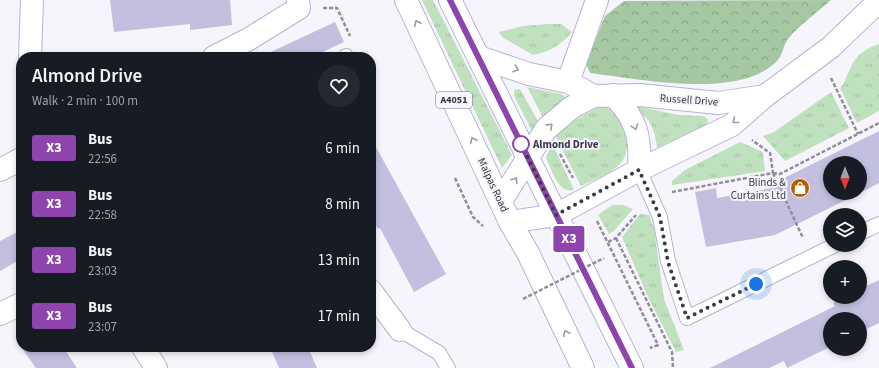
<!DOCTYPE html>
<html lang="en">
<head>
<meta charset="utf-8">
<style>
	:root { --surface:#171b24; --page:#242831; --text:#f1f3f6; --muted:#9ea1a6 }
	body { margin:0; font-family:"Source Sans 3",sans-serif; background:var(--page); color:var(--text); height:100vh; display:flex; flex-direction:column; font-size:15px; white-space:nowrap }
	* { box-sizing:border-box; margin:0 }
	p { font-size:13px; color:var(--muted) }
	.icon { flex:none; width:22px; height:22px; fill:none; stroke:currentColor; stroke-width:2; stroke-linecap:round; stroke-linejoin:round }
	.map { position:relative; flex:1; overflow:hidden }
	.panel { position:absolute; left:16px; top:52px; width:360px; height:300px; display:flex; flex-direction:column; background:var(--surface); border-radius:16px; box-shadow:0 2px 6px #0003 }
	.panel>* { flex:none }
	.badge { padding:0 8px; border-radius:3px; font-size:14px; line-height:26px }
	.needle { width:26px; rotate:180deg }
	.buttons { position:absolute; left:823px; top:156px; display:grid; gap:8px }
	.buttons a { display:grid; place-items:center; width:44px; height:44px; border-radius:50%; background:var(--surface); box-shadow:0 2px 6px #0003; font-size:20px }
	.you { position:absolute; width:20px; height:20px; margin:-10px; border:3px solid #fff; border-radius:50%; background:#1a73e8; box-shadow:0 0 0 6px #1a73e833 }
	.map>.badge { position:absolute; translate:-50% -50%; box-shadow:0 0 0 2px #fff }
	.round { display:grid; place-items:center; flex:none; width:42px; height:42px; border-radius:21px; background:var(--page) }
	.head { display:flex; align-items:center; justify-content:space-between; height:68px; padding:0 16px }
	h1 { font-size:19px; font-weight:600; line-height:30px }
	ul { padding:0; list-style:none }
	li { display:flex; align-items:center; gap:12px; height:56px; padding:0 16px }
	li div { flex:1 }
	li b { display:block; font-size:15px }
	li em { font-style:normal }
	li .badge { min-width:44px; font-weight:700; text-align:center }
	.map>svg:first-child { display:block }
</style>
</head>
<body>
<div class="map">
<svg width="879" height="368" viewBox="0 0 879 368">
	<defs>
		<pattern id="grass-tufts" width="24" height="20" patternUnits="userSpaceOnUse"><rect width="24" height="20" fill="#c0e1be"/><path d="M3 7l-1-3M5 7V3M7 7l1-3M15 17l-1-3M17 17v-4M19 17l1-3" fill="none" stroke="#a6c2a5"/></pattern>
		<pattern id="forest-crowns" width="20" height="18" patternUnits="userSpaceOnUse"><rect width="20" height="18" fill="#a5c8a2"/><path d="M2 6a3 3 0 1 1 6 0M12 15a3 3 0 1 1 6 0" fill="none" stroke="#88a386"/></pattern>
	</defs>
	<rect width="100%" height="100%" fill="#f6f5fc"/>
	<!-- grass -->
	<path fill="url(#grass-tufts)" d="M422,0H433L512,155L502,168Z
		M548,24H561L572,32C561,45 549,52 533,55L502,37L499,32L523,26Z
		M879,44V111L857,123L840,88C846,82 845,78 849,71C855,56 864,49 879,44Z
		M527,87L561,94L567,98L552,109L544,119Z
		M520,89L539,123L532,131L514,96V90Z
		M831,92L849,128L785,161L763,136L774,132Z
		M602,106C624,110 636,148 619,165C609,175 593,180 581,186L556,137C559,125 591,112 602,106Z
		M635,106L679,115L703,116L708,119L707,124L657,148C656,139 654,128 648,120C644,115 639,112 635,106Z
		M740,142L763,152L765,171L672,185V181L685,170Z
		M551,146L554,147L574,190C558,194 552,170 546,158Z
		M613,205H623L633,209L614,231L609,234L598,215L603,211Z
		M640,214L649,215L654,228L664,299L684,350L676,352L648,297L622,237Z"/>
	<!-- forest -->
	<path fill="url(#forest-crowns)" d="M831,0C818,12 800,24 788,39C783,45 783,55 777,61C739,100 640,79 590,73L586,64L605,16L624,1Z"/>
	<!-- building -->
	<path fill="#c3bfdf" d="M110,0H230L232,25L190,30V24L114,32Z
		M335,22L344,42L316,55L312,57H260Z
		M879,131V183L860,193V163H830V193H860L775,235L706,247L695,192L716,188L717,198L783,186L780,180Z
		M371,138L446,274L414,292L380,228L378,229L371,216Z
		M21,230V259L0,271V241Z
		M879,280V323L860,332V319H830V347L787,368L784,361L769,368H710L835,306L833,303L845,297H860V289Z
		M21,347H63L77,368H36Z
		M270,347H308L317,368H279Z"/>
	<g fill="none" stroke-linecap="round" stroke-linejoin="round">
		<defs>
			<path id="service" d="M345,57L346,56
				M639,170L660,217L668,261L687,318L835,245
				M860,233L879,224
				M400,330L439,353L448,368"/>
			<path id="minor" d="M30,57L32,0
				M214,57L249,39L299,8L298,0
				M479,57L529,74L568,82L594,96
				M568,82L597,0
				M613,95C637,119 641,137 639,170
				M0,170L21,159
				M501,201L546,129L572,107L594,96L640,95L718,103L765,96
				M510,222L556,215L639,170L732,125L765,96L831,47L879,1
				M371,291L400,330
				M0,314L21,304
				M143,347L156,368"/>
			<path id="primary" d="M406,0L510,222L528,253L583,368
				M450,0L632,368"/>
		</defs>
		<!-- service casing -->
		<use href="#service" stroke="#b6b3d2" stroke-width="16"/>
		<!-- minor casing -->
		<use href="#minor" stroke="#b6b3d2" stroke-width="24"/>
		<!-- primary casing -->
		<use href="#primary" stroke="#b6b3d2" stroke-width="24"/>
		<!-- path -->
		<path stroke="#908e99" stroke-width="2.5" stroke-dasharray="4 2" stroke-linecap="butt" d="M323,8H337L350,36
			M831,78L858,134
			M560,154L573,178
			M773,173L780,174L879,123
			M773,173L803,238
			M455,178L473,217L483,226
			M672,192L773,173L770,153L752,140
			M597,221L658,345L650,348
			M616,238L672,352L673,368
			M608,242L616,238L636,215"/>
		<!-- service -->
		<use href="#service" stroke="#fff" stroke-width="14"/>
		<!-- minor -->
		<use href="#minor" stroke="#fff" stroke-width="22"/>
		<!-- primary -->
		<use href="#primary" stroke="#fff" stroke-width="22"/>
		<!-- path-bridge -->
		<path stroke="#908e99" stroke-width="2.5" stroke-dasharray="4 2" stroke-linecap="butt" d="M523,299L604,258"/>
	</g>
	<!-- one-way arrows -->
	<defs><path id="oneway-chevron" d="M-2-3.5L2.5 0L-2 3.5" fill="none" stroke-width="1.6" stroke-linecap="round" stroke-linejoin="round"/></defs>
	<g stroke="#9d9ca2">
		<use href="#oneway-chevron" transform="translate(417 23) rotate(-115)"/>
		<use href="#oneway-chevron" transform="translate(516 69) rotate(19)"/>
		<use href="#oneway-chevron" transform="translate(735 121) rotate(141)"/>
		<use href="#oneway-chevron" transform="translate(550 126) rotate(-44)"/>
		<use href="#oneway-chevron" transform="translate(635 127) rotate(72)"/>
		<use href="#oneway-chevron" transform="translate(473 140) rotate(-115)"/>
		<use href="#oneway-chevron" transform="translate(515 180) rotate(-57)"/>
		<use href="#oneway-chevron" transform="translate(566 333) rotate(-116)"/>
	</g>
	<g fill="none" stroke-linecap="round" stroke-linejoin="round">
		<defs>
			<path id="line" d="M450,0L632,368"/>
		</defs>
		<!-- line casing -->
		<use href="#line" stroke="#fff" stroke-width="9"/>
		<!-- line -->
		<use href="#line" stroke="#8e44ad" stroke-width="6"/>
		<!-- walk -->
		<path stroke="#3b3946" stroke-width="4" stroke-dasharray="0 7.2" d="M521,144L556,215L639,170L660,217L668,262L687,318L756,284"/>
	</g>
	<!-- icons -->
	<defs>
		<symbol id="shop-disc" viewBox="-11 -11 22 22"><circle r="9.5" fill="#b95d03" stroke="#f6f5fc"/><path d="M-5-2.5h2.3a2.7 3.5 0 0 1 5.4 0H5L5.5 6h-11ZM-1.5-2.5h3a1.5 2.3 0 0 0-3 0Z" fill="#fff"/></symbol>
	</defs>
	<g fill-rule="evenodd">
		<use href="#shop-disc" x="789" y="177" width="22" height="22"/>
	</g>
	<!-- markers -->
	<circle fill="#fff" stroke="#8e44ad" stroke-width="2" cx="521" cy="144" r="8"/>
	<g text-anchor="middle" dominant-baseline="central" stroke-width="4" stroke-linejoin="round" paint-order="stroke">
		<!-- shield labels -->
		<rect fill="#f6f5fc" stroke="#73717d" stroke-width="1" x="436" y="92" width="36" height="16" rx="3"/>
		<g font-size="10" font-weight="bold" fill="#3b3946">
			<text x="454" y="100">A4051</text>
		</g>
		<!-- street labels -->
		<g font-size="11" fill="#3b3946" stroke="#f6f5fc">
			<text transform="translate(689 100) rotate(4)">Russell Drive</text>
			<text transform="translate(493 185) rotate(65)">Malpas Road</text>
		</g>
		<!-- stop labels -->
		<g font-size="11" font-weight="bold" fill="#3b3946" stroke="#f6f5fc" text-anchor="start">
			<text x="533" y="144">Almond Drive</text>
		</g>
		<!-- poi labels -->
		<g font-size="11" fill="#3b3946" stroke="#f6f5fc" text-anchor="end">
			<text x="786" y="182">Blinds &amp;<tspan x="786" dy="13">Curtains Ltd</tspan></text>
		</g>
	</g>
</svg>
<div class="buttons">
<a><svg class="needle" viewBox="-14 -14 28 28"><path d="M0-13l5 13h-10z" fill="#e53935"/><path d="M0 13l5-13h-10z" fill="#9ea1a6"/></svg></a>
<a><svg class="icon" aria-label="layers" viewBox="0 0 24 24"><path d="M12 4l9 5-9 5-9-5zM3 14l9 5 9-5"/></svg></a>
<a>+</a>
<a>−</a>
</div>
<div class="you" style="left:756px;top:284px"></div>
<b class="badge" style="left:569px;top:239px;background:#8e44ad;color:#fff">X3</b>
<section class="panel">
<div class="head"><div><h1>Almond Drive</h1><p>Walk · 2 min · 100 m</p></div><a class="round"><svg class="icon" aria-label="heart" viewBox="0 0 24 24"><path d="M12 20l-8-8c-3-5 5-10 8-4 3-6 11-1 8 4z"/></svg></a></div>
<ul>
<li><span class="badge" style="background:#8e44ad;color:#fff">X3</span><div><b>Bus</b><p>22:56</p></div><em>6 min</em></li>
<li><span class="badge" style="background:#8e44ad;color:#fff">X3</span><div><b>Bus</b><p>22:58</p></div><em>8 min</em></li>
<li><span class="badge" style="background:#8e44ad;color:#fff">X3</span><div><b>Bus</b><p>23:03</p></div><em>13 min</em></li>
<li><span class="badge" style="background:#8e44ad;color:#fff">X3</span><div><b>Bus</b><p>23:07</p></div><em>17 min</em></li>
</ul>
</section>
</div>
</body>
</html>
